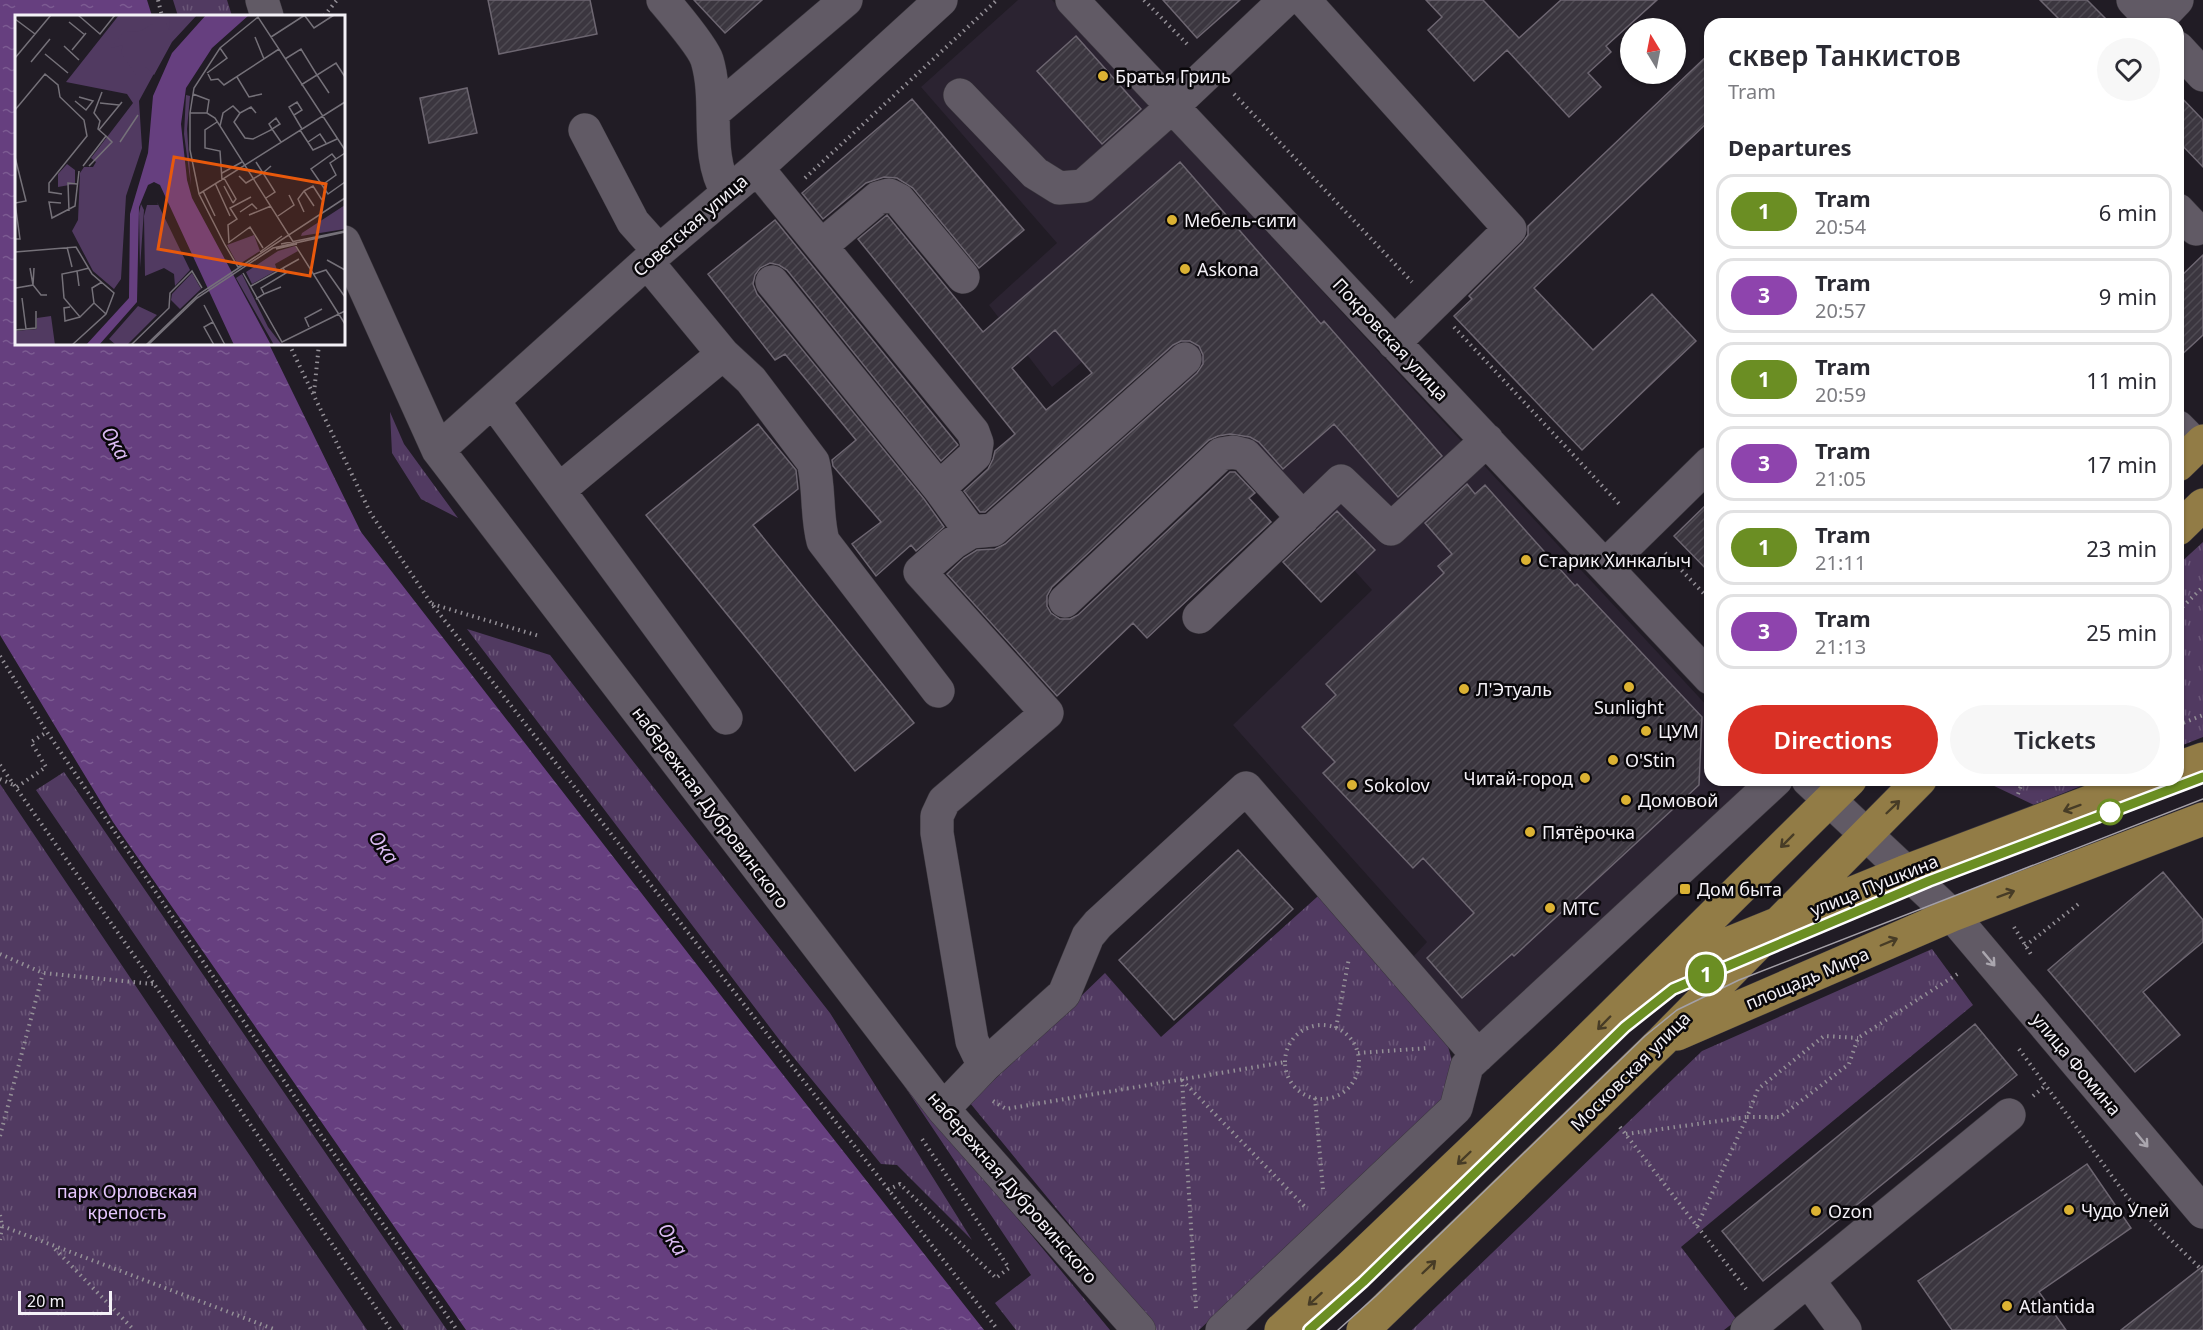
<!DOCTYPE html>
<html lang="en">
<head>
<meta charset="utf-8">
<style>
	:root { --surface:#fff; --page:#f7f7f7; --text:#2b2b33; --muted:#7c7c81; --line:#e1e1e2; --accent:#d93025 }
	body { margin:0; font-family:"Noto Sans",sans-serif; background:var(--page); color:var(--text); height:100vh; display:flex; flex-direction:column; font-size:22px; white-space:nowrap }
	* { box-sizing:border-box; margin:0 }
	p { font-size:20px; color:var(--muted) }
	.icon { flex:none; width:33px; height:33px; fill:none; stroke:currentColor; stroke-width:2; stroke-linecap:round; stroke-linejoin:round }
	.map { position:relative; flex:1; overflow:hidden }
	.side { position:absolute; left:1704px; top:18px; width:480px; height:768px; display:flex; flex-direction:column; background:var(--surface); border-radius:18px; box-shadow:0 2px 4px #0004 }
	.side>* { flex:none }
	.badge { padding:0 12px; border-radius:20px; font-size:21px; line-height:39px }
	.needle { width:39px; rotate:350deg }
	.controls { position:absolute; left:1620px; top:18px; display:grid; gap:12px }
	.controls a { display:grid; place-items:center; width:66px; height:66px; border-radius:50%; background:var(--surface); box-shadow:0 2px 4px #0004; font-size:30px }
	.scale { position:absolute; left:18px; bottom:15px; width:94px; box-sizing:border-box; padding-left:6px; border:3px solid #f4f1f7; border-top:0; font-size:16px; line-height:21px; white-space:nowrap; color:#f4f1f7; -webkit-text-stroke:4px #0a080b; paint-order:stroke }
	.map>.badge { position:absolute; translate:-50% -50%; box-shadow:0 0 0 3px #fff }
	h2 { padding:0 24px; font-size:22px; line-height:54px }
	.round { display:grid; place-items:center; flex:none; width:63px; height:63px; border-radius:32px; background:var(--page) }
	.summary { display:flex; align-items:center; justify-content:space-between; height:102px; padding:0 24px }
	h1 { font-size:28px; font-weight:600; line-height:45px }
	.button { display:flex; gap:12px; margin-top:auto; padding:12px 24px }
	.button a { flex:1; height:69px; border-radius:36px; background:var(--accent); color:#fff; font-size:24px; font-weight:600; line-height:69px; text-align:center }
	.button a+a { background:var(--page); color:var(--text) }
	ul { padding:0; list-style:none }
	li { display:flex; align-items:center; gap:18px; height:75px; margin:0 12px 9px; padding:0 12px; border:3px solid var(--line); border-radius:18px }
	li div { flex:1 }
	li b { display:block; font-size:22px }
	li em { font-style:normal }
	li .badge { min-width:66px; font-weight:700; text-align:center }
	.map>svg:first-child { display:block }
</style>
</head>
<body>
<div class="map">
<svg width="2203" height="1330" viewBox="0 0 2203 1330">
	<defs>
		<pattern id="grass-tufts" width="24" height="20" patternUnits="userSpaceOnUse" patternTransform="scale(1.5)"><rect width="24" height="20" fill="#513a61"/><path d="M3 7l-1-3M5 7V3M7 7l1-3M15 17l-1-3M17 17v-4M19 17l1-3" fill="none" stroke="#6b5778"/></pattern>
		<pattern id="water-ripples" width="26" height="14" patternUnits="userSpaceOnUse" patternTransform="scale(1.5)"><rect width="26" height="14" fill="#663f7f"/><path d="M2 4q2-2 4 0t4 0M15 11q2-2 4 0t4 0" fill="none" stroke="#7c5b92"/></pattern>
		<pattern id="building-hatch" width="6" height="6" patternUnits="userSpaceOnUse" patternTransform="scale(1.5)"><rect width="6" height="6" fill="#3b363f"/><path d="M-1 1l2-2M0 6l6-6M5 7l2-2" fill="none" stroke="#4e4a52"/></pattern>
	</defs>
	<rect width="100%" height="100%" fill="#211c25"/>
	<!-- built -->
	<path fill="#2b2331" d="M1018,0H1052L1710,709V780H1776L1494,1055L1411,959L1427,942L1233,725L1372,590L1130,322L1052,387L989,305L1057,243L921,87Z"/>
	<!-- grass -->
	<path fill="url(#grass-tufts)" d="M173,0H227L232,16H178Z
		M390,412L404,444L458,518L421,499L392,453Z
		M2203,542V737L2178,747V565Z
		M467,629L550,655L830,1013L972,1240L897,1165L881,1164L781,1042Z
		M64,772L447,1330H404L36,790Z
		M1990,780H2096L2034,805L1990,784Z
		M0,784L367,1330H0Z
		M1327,888L1441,1020L1452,1061L1441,1104L1199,1330H1156L970,1103L1105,973L1161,1037Z
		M1932,949L1973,1005L1681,1247L1737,1320L1724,1330H1412L1702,1051Z
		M887,1060L1110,1330H1016L995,1303L1031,1275Z"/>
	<!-- water -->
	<path fill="url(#water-ripples)" d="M0,0H147L152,16H16V344H269L361,532L743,1024L984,1330H466L113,822L0,635Z"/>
	<!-- building -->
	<path fill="url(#building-hatch)" stroke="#6d6671" stroke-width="1.5" fill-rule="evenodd" d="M488,0H590L597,34L499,54Z
		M694,0H762L725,33Z
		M1163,0H1240L1197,38Z
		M1426,0H1483L1519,38L1561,0H1657L1606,46L1611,52L1588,73L1601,87L1569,117L1507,50L1474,81L1428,30L1442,17Z
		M2040,0H2087L2111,24H2064Z
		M1076,36L1141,109L1102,144L1037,71Z
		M1710,53V120L1534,288L1593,350L1652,294L1696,341L1582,450L1454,316L1472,299L1469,296L1523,242L1528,235V226Z
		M467,88L477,133L429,143L420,98Z
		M2178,94L2203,120V167L2178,141Z
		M912,99L1024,230L979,268L913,188L897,178L884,177L866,183L823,219L802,193Z
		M1180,162L1321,324L1324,321L1442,456L1398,497L1334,424L1283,469L1259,442L1250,437L1230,434L1218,436L1209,440L1052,587L1047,596V606L1051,613L1060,619H1070L1078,615L1230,472H1235L1255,493L1249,498L1271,522L1147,638L1133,623L1057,696L947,574L964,558L977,550L995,549L1005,544L1197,373L1203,364V355L1199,346L1190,341H1181L1173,345L985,512H980L964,491L988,469L993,459L995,451L1015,434L858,239L887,215L983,332ZM1055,330L1092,373L1046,410L1012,368Z
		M775,220L958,445L941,461L787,270L779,265L770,263L760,268L755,275L753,284L757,294L924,499L944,527L916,551L911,545L876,576L852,544L881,522L833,466L832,460L856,440L785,354L775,360L708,274Z
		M2203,255V335L2178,358V279Z
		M758,424L796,470L798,489L753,525L914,723L855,771L646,515Z
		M1467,484L1475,494L1485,485L1575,586L1577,584L1702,717L1699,785L1514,956L1512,954L1462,998L1427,958L1474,913L1423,858L1413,868L1323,773L1335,762L1302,727L1336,695L1326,684L1444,573L1438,566L1452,554L1425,523Z
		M1710,501V573L1674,536Z
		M1337,511L1375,550L1321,602L1283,562Z
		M1238,850L1293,909L1174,1020L1119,960Z
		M2163,872L2203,920V942L2143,992L2180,1035L2135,1072L2048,970Z
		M1975,1024L2017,1075L1763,1281L1722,1231Z
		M2087,1164L2131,1228L2039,1292L2066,1330H1952L1918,1281Z
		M2203,1266V1330H2121Z"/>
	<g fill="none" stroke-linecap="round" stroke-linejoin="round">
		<defs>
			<path id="minor" d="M262,0L267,16
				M663,0C674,13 703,47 707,60C720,103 704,153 727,192
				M1072,0L1710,678
				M1304,0L1510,229L1394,343
				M2133,0L2155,23L2177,0
				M2178,48L2203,75
				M960,95L1035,173L1059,188L1083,186L1173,106L1285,0
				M714,112L846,0
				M585,130L633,222L659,251
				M757,168L973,432L977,443L975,455L939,488
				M2178,210L2196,229
				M344,242L438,450L943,1109L1139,1330
				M821,246L878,198L889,195L899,200L963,277
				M647,262L723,354L751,380L813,462C820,488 816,515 823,541L938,691
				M772,282L939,488L971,532
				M493,401L726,718
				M2178,427L2197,446
				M438,450L659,251L757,168L941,0
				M559,490L723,354
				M1605,566L1710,463
				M1065,601L1221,454L1233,452L1245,455L1303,518
				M1199,617L1341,481L1391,529L1487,440
				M1808,780L1952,915L2203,1212
				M984,1066L972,1041L937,833V816L944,801L1047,713L920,572L953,543L971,532L993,530L1185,359
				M943,1109L984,1066L1064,994L1088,936L1098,924L1246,788L1478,1056
				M1808,1280L2009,1115
				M1222,1330L1456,1108L1467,1066L1776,780
				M1747,1330L1808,1280L1845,1330"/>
			<path id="major" d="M2178,465L2203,441
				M2178,529L2203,505
				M2178,768L2203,759
				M1667,973L1710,951L1904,872L2147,780
				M1677,1034L1952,915L2203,819
				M1281,1330L1350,1267L1566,1061L1850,780
				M1363,1330L1662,1041L1920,780"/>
		</defs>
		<!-- minor casing -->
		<use href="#minor" stroke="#3a363d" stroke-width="34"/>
		<!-- major casing -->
		<use href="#major" stroke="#3a363d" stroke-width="34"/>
		<!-- path -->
		<path stroke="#949097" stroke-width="4" stroke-dasharray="1.5 4.5" stroke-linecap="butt" d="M158,0L162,16
			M1144,0L1190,47
			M324,16L337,0
			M1234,94L1412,282
			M805,178L997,0
			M1454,327L1621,506
			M289,344L371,514L431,603L998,1330
			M314,393L319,344
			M1665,553L1710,600
			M432,604L539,636
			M2178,611L2203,587
			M0,656L47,732L327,1144L457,1330
			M2178,725L2203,715
			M0,765L154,984L391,1330
			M0,779L16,786
			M17,787L46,767L31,742L47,732
			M2018,794L2023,780
			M2014,927L2032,956
			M2025,946L2081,902
			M0,954L43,973L153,984
			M1285 1062a37 37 0 1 1 74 0a37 37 0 1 1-74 0Z
			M1336,1028L1349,958
			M2019,1049L2128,1198L2203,1271
			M1358,1053L1429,1048
			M1182,1079L1196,1309
			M1182,1080L1306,1208
			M2033,1096L2046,1085
			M1315,1098L1323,1190
			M993,1101L1006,1109L1285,1062
			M1620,1127L1746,1289
			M1626,1134L1747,1117L1758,1089L1824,1036L1858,1038
			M0,1136L43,973
			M888,1190L900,1184L996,1278L1009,1268L920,1136
			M0,1215L2,1226L0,1240
			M2,1226L276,1330
			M1697,1226L1747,1117H1780L1849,1064L1858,1038L1959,973
			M55,1249L134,1330"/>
		<!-- minor -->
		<use href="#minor" stroke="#615a65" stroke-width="33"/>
		<!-- major -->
		<use href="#major" stroke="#927c46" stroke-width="33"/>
		<!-- tram -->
		<path stroke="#a5a1a8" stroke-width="1.5" d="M1309,1330L1363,1282L1625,1027L1673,989L1929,881L2203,777
			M1338,1330L1376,1296L1645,1036L1677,1010L1739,980L2203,799"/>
	</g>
	<!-- one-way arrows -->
	<defs><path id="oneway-shaft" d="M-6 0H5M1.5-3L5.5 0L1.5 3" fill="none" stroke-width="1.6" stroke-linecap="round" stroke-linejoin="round" transform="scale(1.5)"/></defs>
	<g stroke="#473c26">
		<use href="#oneway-shaft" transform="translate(1893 807) rotate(-44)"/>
		<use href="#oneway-shaft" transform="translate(2072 808) rotate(160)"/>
		<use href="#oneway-shaft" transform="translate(1787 841) rotate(135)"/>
		<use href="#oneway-shaft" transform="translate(2006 894) rotate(-20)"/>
		<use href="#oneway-shaft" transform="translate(1889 942) rotate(-23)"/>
		<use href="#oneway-shaft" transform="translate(1604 1023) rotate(134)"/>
		<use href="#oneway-shaft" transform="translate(1464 1158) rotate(136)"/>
		<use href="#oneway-shaft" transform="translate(1429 1267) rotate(-44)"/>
		<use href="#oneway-shaft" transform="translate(1315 1299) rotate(138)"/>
	</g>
	<g stroke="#aaa6ae">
		<use href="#oneway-shaft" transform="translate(1989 959) rotate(50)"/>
		<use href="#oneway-shaft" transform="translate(2142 1140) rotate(50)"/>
	</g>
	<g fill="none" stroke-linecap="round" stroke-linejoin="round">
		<defs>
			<path id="line" d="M1309,1330L1363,1282L1625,1027L1673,989L1929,881L2203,777"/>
		</defs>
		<!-- line casing -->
		<use href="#line" stroke="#fff" stroke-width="14"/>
		<!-- line -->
		<use href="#line" stroke="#6b8e23" stroke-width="9"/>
	</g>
	<!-- markers -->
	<g fill="#dbb233" stroke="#0a080b" stroke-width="2">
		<circle cx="1103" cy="76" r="6"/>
		<circle cx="1172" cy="220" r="6"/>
		<circle cx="1185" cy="269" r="6"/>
		<circle cx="1526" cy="560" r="6"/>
		<circle cx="1629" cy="687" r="6"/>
		<circle cx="1464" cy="689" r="6"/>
		<circle cx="1646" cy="731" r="6"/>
		<circle cx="1613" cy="760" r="6"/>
		<circle cx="1585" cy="778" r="6"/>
		<circle cx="1352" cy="785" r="6"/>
		<circle cx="1626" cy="800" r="6"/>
		<circle cx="1530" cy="832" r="6"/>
		<rect x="1679" y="883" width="12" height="12" rx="3"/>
		<circle cx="1550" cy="908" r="6"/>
		<circle cx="2069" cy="1210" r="6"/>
		<circle cx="1816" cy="1211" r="6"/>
		<circle cx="2007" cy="1306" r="6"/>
	</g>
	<circle fill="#fff" stroke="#6b8e23" stroke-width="3" cx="2110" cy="812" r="12"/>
	<g text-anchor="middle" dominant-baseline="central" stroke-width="5" stroke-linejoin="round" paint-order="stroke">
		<!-- poi labels -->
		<g font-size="18" fill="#f4f1f7" stroke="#0a080b" text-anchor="start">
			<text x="1115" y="76">Братья Гриль</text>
			<text x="1184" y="220">Мебель-сити</text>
			<text x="1197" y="269">Askona</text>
			<text x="1538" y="560">Старик Хинкалыч</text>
			<text x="1476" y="689">Л'Этуаль</text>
			<text x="1629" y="707" text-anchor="middle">Sunlight</text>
			<text x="1658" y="731">ЦУМ</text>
			<text x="1625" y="760">O'Stin</text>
			<text x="1573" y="778" text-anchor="end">Читай-город</text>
			<text x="1364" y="785">Sokolov</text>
			<text x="1638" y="800">Домовой</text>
			<text x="1542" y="832">Пятёрочка</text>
			<text x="1697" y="889">Дом быта</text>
			<text x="1562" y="908">МТС</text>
			<text x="2081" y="1210">Чудо Улей</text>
			<text x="1828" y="1211">Ozon</text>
			<text x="2019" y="1306">Atlantida</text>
		</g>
		<!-- street labels -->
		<g font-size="18" fill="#f4f1f7" stroke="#0a080b">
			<text transform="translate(690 225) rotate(-41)">Советская улица</text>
			<text transform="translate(1391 339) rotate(47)">Покровская улица</text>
			<text transform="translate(711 807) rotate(53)">набережная Дубровинского</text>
			<text transform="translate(1874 885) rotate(-22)">улица Пушкина</text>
			<text transform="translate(1807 978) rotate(-23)">площадь Мира</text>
			<text transform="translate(2077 1064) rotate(50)">улица Фомина</text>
			<text transform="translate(1630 1071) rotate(-45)">Московская улица</text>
			<text transform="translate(1013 1187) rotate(49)">набережная Дубровинского</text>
		</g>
		<!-- park labels -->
		<g font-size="18" fill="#e5c5fd" stroke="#0a080b">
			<text x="127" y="1191">парк Орловская<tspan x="127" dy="21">крепость</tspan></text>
		</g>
		<!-- water labels -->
		<g font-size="20" font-style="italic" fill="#dbbbf2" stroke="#0a080b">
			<text transform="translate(116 443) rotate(59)">Ока</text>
			<text transform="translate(384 847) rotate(54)">Ока</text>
			<text transform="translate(673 1239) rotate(54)">Ока</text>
		</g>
	</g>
	<!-- overview -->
	<g transform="translate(15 15)">
		<rect width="330" height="330" fill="#211c25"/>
		<path d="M104,0H178L161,18L124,86L127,133L111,181L106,264L99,274L78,256L57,216L63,205L65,158L69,152H78L81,147L76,143L118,88L112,79L51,67ZM171,80L175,81L172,114L176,171L169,119ZM52,149L60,155V169L43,172V159ZM142,187L175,255L160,271L159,259L149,253L130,261L129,201L132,190H143ZM126,189L129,195L125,253L124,198ZM330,190V214L286,221L287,218ZM239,220L245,236L223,250L212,230ZM280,231L283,236L260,249L262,255L237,269L231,257L263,236ZM177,258L186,274L165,294L156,285L157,279ZM227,259L253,312L267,330H259L221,263ZM123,291L142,300L112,330H101L94,324ZM36,301L40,330L0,329V316L22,314V303Z" fill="#513a61"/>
		<path d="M163,0H182L157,27L139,60L131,52L121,60L106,38L108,30L96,33L107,19V26H112V16L124,17L139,8H151L154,15L155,4Z" fill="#513a61"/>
		<path d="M191,0H234L197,33L171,73L166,109L172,165L177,183L256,330H219L145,170L139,167L133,170L124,192L122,287L84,330H71L114,283L115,199L133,138L138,81L157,38Z" fill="#663f7f"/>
		<path fill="none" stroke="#757179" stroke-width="1.5" d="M63,0L85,19L100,0M290,1L299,13L319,0M0,4L20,19M54,7L70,20M240,22L249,44M256,22L290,0M49,31L64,45M57,35L71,18M30,39L53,58M0,43L36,0M270,44L286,34L302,60L286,70M16,47L35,24M192,58L212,43L205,33M193,59L196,65L203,64L209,70L264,34M222,62L234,82L247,79M314,78L302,60L321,48L330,62M178,79L194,85L192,98M60,86L71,95L78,86L64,82M85,88L104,90M0,95L30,59L43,70L45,82L69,105L72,121L34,168V177L47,179M175,98H192L200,103L330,309M225,98L219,107L230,123L238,124L256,115L257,114L265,109L261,103L254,109L257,114L266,127M279,100L287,95L282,87L274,92L287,114M202,107L190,115V133L205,136L207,165M205,111L208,98L218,91L225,98L236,92L241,98M84,115L107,87M285,115L298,135L322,124M105,127L123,100M293,127L305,119L311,128M0,142L11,186L0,188L5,224H0M321,144L317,139L296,154L307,170L321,160L315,148L330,138M68,151L91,121L83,114L85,106L79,98L87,77M74,151L97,127L91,121M207,158L227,147M224,161L231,168L248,158L241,147M209,163L221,184L218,188M200,168L215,201M307,170L313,179L330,167M209,171L218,188M188,176L200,201M289,176L298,171L307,185M184,179L330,87M251,183L260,177L248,158L256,151M46,188L34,187L37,203L60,191L64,156M54,196L53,168L62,169M225,197L237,189L242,194M289,197L283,184L289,176L299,191M234,200L256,191M263,201L279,190L274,180M213,228L235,212L248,233M214,228L213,210L222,204L215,193L236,182M266,229L330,216M52,232L57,252M261,234L282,229M0,237L61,232L77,259L99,278L91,299L57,330M245,237L267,221M312,245L330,255M226,250L223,252L210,230L184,179L175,135V98L179,73L205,33L243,2L330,135M15,253L18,270L26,280H32M268,253L284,244M62,256L47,259L49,283L65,302L79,288M228,258L267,327L330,296M299,259L311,255L330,282M87,267L77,273L79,288L91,299M64,271L62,256L74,253M236,271L268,253L271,258L246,273L249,279L241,284M1,273L18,270L19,253M249,279L266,272M7,283L11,314M189,290L210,330M55,292L49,293L50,306L65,302M198,307L189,312L199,330M294,312L290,303L307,294M0,315L21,313V296M116,330L154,293L155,278L177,256L187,273M131,330L184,279L330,183M133,330L182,283L258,233L330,217"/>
		<path fill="#e8590c" fill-opacity="0.15" stroke="#e8590c" stroke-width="3" d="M159,142L311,169L295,261L143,234Z"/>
		<rect width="330" height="330" fill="none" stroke="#f4f1f7" stroke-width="3"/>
	</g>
</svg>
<div class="controls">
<a><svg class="needle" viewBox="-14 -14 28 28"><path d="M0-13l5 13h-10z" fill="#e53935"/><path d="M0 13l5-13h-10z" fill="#7c7c81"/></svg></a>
</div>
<div class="scale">20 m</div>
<b class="badge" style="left:1706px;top:974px;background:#6b8e23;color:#fff">1</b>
<section class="side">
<div class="summary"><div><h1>сквер Танкистов</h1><p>Tram</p></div><a class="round"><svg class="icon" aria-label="heart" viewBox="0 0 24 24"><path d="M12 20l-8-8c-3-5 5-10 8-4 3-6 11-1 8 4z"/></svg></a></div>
<h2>Departures</h2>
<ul>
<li><span class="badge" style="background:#6b8e23;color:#fff">1</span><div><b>Tram</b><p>20:54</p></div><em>6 min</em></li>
<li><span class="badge" style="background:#8e44ad;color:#fff">3</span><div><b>Tram</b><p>20:57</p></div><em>9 min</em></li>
<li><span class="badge" style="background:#6b8e23;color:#fff">1</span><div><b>Tram</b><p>20:59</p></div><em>11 min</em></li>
<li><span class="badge" style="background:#8e44ad;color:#fff">3</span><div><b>Tram</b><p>21:05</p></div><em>17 min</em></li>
<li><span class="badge" style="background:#6b8e23;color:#fff">1</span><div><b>Tram</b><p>21:11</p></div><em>23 min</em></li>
<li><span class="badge" style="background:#8e44ad;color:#fff">3</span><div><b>Tram</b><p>21:13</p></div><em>25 min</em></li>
</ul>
<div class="button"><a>Directions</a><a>Tickets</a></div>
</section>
</div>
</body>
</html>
